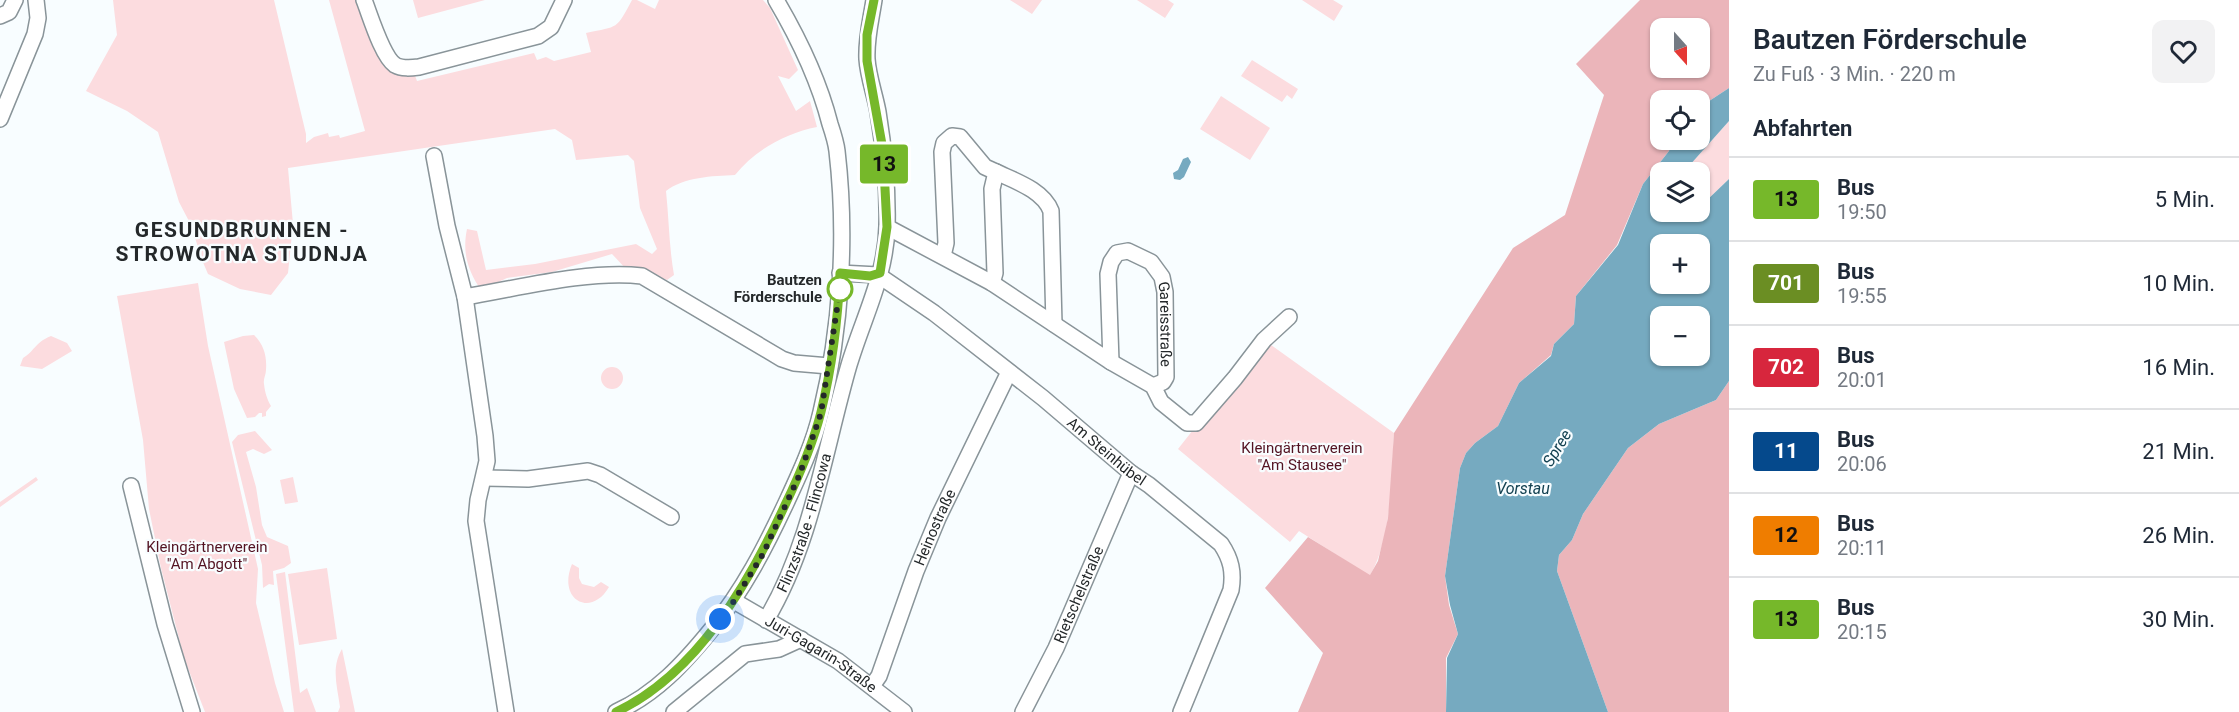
<!DOCTYPE html>
<html lang="de">
<head>
<meta charset="utf-8">
<style>
	:root { --surface:#fff; --page:#f2f2f3; --text:#1f2937; --muted:#747a83; --line:#e0e1e3 }
	body { margin:0; font-family:Roboto,sans-serif; background:var(--page); color:var(--text); height:100vh; display:flex; flex-direction:column; font-size:22px; white-space:nowrap }
	* { box-sizing:border-box; margin:0 }
	p { font-size:20px; color:var(--muted) }
	.icon { flex:none; width:33px; height:33px; fill:none; stroke:currentColor; stroke-width:2; stroke-linecap:round; stroke-linejoin:round }
	.map { position:relative; flex:1; overflow:hidden }
	.details { display:flex; flex-direction:column; background:var(--surface); width:510px }
	.details>* { flex:none }
	.badge { padding:0 12px; border-radius:4px; font-size:21px; line-height:39px }
	.needle { width:39px; rotate:159deg }
	.fabs { position:absolute; left:1650px; top:18px; display:grid; gap:12px }
	.fabs a { display:grid; place-items:center; width:60px; height:60px; border-radius:12px; background:var(--surface); box-shadow:0 2px 4px #0004; font-size:30px }
	.you { position:absolute; width:30px; height:30px; margin:-15px; border:4px solid #fff; border-radius:50%; background:#1a73e8; box-shadow:0 0 0 9px #1a73e833 }
	.map>.badge { position:absolute; translate:-50% -50%; box-shadow:0 0 0 3px #fff }
	h2 { padding:0 24px; font-size:22px; line-height:54px }
	.round { display:grid; place-items:center; flex:none; width:63px; height:63px; border-radius:12px; background:var(--page) }
	.head { display:flex; align-items:center; justify-content:space-between; height:102px; padding:0 24px }
	h1 { font-size:28px; font-weight:600; line-height:45px }
	ul { padding:0; list-style:none }
	li { display:flex; align-items:center; gap:18px; height:84px; padding:0 24px; border-top:2px solid var(--line) }
	li div { flex:1 }
	li b { display:block; font-size:22px }
	li em { font-style:normal }
	li .badge { min-width:66px; font-weight:700; text-align:center }
	main { display:flex; flex:1; min-height:0 }
	.map>svg:first-child { display:block }
</style>
</head>
<body>
<main>
<div class="map">
<svg width="1729" height="712" viewBox="0 0 1729 712">
	<rect width="100%" height="100%" fill="#f8fdff"/>
	<!-- green -->
	<path fill="#fcdcdf" d="M113,0H274L306,134V143L314,137L328,133L329,137L339,135L340,138L365,131L329,0H362L389,68L414,73L417,81L534,53L537,60L546,57L554,61L591,52L586,33C619,26 616,30 632,0H637L655,9L659,0H763L770,8L798,70L789,79L778,76L796,111L810,101L817,127C786,133 755,150 735,175C712,176 684,177 666,191C669,219 669,247 674,275L667,280L649,272L627,270L612,254L552,272L507,278L481,290C468,271 462,253 467,229L477,231L486,270L535,264L636,244L652,254L657,249L640,208L634,161L628,155L576,160L572,140L555,129L288,168L293,224L288,273L271,295L240,289L208,274L202,260L191,225L179,202L158,132L127,111L86,91L117,35Z
		M413,0H485L418,18Z
		M1010,0H1042L1032,14Z
		M1137,0H1168L1174,4L1165,18Z
		M1302,0H1333L1343,6L1334,21Z
		M1252,60L1298,89L1292,99L1287,95L1282,102L1241,76Z
		M1221,96L1270,128L1250,160L1200,129Z
		M1729,121V179L1705,202H1700V172H1689V166Z
		M198,283L208,346L258,569L256,603L275,683L284,712H205L184,658L161,568L149,509L143,440L117,296Z
		M254,335C264,345 267,356 266,370C266,375 263,379 264,384C265,393 267,399 271,406L266,412V416L262,417V413H259L255,417L247,418L234,389L224,342L243,336Z
		M51,336L67,343L72,351L42,369L20,366L23,358C34,352 34,343 51,336Z
		M1264,340L1394,433C1391,480 1393,533 1370,576L1299,531L1290,542L1178,449Z
		M601 378a11 11 0 1 1 22 0a11 11 0 1 1-22 0Z
		M255,431L272,450L264,454L253,449L246,452L256,487L262,525L267,537L288,546L291,563L284,568L273,571L274,585L269,584L263,588L262,565L232,442L238,435Z
		M36,477L38,480L0,507V502Z
		M293,477L298,502L285,504L280,480Z
		M572,564L579,568V578L582,584L594,587L601,582L609,587C591,618 557,600 572,564Z
		M327,568L337,639L299,645L288,574Z
		M285,572L300,693L307,688L316,712H294L276,574Z
		M342,649L355,712H338L340,707C337,686 331,667 342,649Z"/>
	<!-- forest -->
	<path fill="#ebb5ba" fill-rule="evenodd" d="M1640,0H1729V88L1700,107V100H1660V140H1672L1669,151L1643,184L1617,245L1576,296L1574,324L1554,344L1551,355L1519,383L1498,426L1475,443L1466,453L1460,468L1445,576L1449,605L1458,634L1446,658V712H1298L1323,653L1265,588L1308,537L1370,575L1378,561L1388,518L1394,433L1513,248L1565,215L1604,95L1576,64ZM1660,28H1700V68H1660Z
		M1729,381V712H1608L1557,571L1559,555L1572,540L1583,514L1628,448L1659,424L1716,400Z"/>
	<!-- water -->
	<path fill="#76aac0" fill-rule="evenodd" d="M1729,88V121L1689,166V172H1660V212H1700V202H1705L1729,179V381L1716,400L1659,424L1628,448L1583,514L1572,540L1559,555L1557,571L1608,712H1446L1447,658L1458,634L1450,605L1445,576L1460,468L1466,453L1475,443L1498,426L1519,383L1551,356L1554,344L1574,324L1576,296L1618,245L1643,184L1669,151L1672,140H1700V107ZM1660,244H1700V284H1660ZM1660,316H1700V356H1660Z
		M1188,157L1191,162L1184,177L1180,180L1174,179L1173,173L1178,170L1183,159Z"/>
	<g fill="none" stroke-linecap="round" stroke-linejoin="round">
		<defs>
			<g id="minor">
				<path d="M364,0C370,15 382,56 395,65C402,69 411,68 419,67L538,36L551,27L564,0"/>
				<path d="M0,16L9,12L15,0"/>
				<path d="M0,119L35,34L38,18L36,0"/>
				<path d="M434,156L447,226L465,297L485,436L487,461L478,500L476,521L506,712"/>
				<path d="M996,172C1015,181 1043,190 1051,211L1054,324"/>
				<path d="M887,227L992,283L1111,362L1153,386L1161,402L1187,423H1196L1235,378L1264,340L1289,317"/>
				<path d="M943,256L946,243L942,152L944,143L952,136L960,137L985,167L996,172L992,189L995,273L992,283"/>
				<path id="s1" d="M840,273L878,275L934,313L1043,398L1131,473L1149,485L1221,544C1231,559 1234,572 1231,590L1181,712"/>
				<path d="M465,297C519,288 588,270 642,276L782,359L794,363L829,366"/>
				<path id="s2" d="M1111,362L1108,274L1111,262L1117,253L1128,251L1151,262L1162,277L1165,292L1166,377L1163,382L1153,386"/>
				<path d="M484,478L528,479L588,471L600,475L671,517"/>
				<path d="M131,486L165,624L192,712"/>
				<path id="s3" d="M734,601L838,661L904,712"/>
				<path id="s4" d="M766,620C812,543 824,451 849,365C863,318 886,276 887,226C888,188 884,149 878,112C875,95 868,76 867,59C866,38 871,20 874,0"/>
				<path id="s5" d="M872,686L879,676L916,571L938,518L1009,372"/>
				<path d="M616,712C656,694 684,663 711,630C744,589 765,548 787,501C800,473 814,443 821,412C841,329 847,237 837,151C836,142 833,133 830,124C819,81 799,39 776,0"/>
				<path d="M674,712L745,654L779,649L801,639"/>
				<path id="s6" d="M1023,712L1056,648L1131,473"/>
			</g>
		</defs>
		<!-- minor casing -->
		<use href="#minor" stroke="#899499" stroke-width="18"/>
		<!-- minor -->
		<use href="#minor" stroke="#fff" stroke-width="15"/>
	</g>
	<g fill="none" stroke-linecap="round" stroke-linejoin="round">
		<defs>
			<path id="line" d="M616,712C697,674 749,583 785,505C799,476 813,444 821,412C832,367 838,319 840,273L870,276L880,273L887,227L883,150L867,61V35L874,0"/>
		</defs>
		<!-- line casing -->
		<use href="#line" stroke="#fff" stroke-width="14"/>
		<!-- line -->
		<use href="#line" stroke="#76b82a" stroke-width="9"/>
		<!-- walk -->
		<path stroke="#24282a" stroke-width="6" stroke-dasharray="0 10.8" d="M720,619L734,601L763,554L799,476L808,451L821,413L840,289"/>
	</g>
	<!-- markers -->
	<circle fill="#fff" stroke="#76b82a" stroke-width="3" cx="840" cy="289" r="12"/>
	<g text-anchor="middle" dominant-baseline="central" stroke-width="4.5" stroke-linejoin="round" paint-order="stroke">
		<!-- stop labels -->
		<g font-size="15" font-weight="bold" fill="#24282a" stroke="#f8fdff" text-anchor="end">
			<text x="822" y="280">Bautzen<tspan x="822" dy="17">Förderschule</tspan></text>
		</g>
		<!-- street labels -->
		<g font-size="15" fill="#24282a" stroke="#f8fdff">
			<text stroke="none"><textPath href="#s2" startOffset="214">Gareisstraße</textPath></text>
			<text stroke="none"><textPath href="#s1" startOffset="327">Am Steinhübel</textPath></text>
			<text stroke="none"><textPath href="#s4" startOffset="105">Flinzstraße - Flincowa</textPath></text>
			<text stroke="none"><textPath href="#s5" startOffset="171">Heinostraße</textPath></text>
			<text stroke="none"><textPath href="#s6" startOffset="130">Rietschelstraße</textPath></text>
			<text stroke="none"><textPath href="#s3" startOffset="102">Juri-Gagarin-Straße</textPath></text>
		</g>
		<!-- park labels -->
		<g font-size="15" fill="#531322" stroke="#f8fdff">
			<text x="1302" y="448">Kleingärtnerverein<tspan x="1302" dy="17">"Am Stausee"</tspan></text>
			<text x="207" y="547">Kleingärtnerverein<tspan x="207" dy="17">"Am Abgott"</tspan></text>
		</g>
		<!-- water labels -->
		<g font-size="16" font-style="italic" fill="#144252" stroke="#f8fdff">
			<text transform="translate(1557 448) rotate(-59)">Spree</text>
			<text x="1523" y="488">Vorstau</text>
		</g>
		<!-- district labels -->
		<g font-size="21" font-weight="bold" letter-spacing="1.5" fill="#24282a" stroke="#f8fdff">
			<text x="242" y="230">GESUNDBRUNNEN -<tspan x="242" dy="24">STROWOTNA STUDNJA</tspan></text>
		</g>
	</g>
</svg>
<div class="fabs">
<a><svg class="needle" viewBox="-14 -14 28 28"><path d="M0-13l5 13h-10z" fill="#e53935"/><path d="M0 13l5-13h-10z" fill="#747a83"/></svg></a>
<a><svg class="icon" aria-label="locate" viewBox="0 0 24 24"><circle cx="12" cy="12" r="6"/><path d="M12 2v4M12 18v4M2 12h4M18 12h4"/></svg></a>
<a><svg class="icon" aria-label="layers" viewBox="0 0 24 24"><path d="M12 4l9 5-9 5-9-5zM3 14l9 5 9-5"/></svg></a>
<a>+</a>
<a>−</a>
</div>
<div class="you" style="left:720px;top:619px"></div>
<b class="badge" style="left:884px;top:164px;background:#76b82a;color:#111">13</b>
</div>
<section class="details">
<div class="head"><div><h1>Bautzen Förderschule</h1><p>Zu Fuß · 3 Min. · 220 m</p></div><a class="round"><svg class="icon" aria-label="heart" viewBox="0 0 24 24"><path d="M12 20l-8-8c-3-5 5-10 8-4 3-6 11-1 8 4z"/></svg></a></div>
<h2>Abfahrten</h2>
<ul>
<li><span class="badge" style="background:#76b82a;color:#111">13</span><div><b>Bus</b><p>19:50</p></div><em>5 Min.</em></li>
<li><span class="badge" style="background:#6b8e23;color:#fff">701</span><div><b>Bus</b><p>19:55</p></div><em>10 Min.</em></li>
<li><span class="badge" style="background:#d7263d;color:#fff">702</span><div><b>Bus</b><p>20:01</p></div><em>16 Min.</em></li>
<li><span class="badge" style="background:#05498c;color:#fff">11</span><div><b>Bus</b><p>20:06</p></div><em>21 Min.</em></li>
<li><span class="badge" style="background:#ef7d00;color:#111">12</span><div><b>Bus</b><p>20:11</p></div><em>26 Min.</em></li>
<li><span class="badge" style="background:#76b82a;color:#111">13</span><div><b>Bus</b><p>20:15</p></div><em>30 Min.</em></li>
</ul>
</section>
</main>
</body>
</html>
